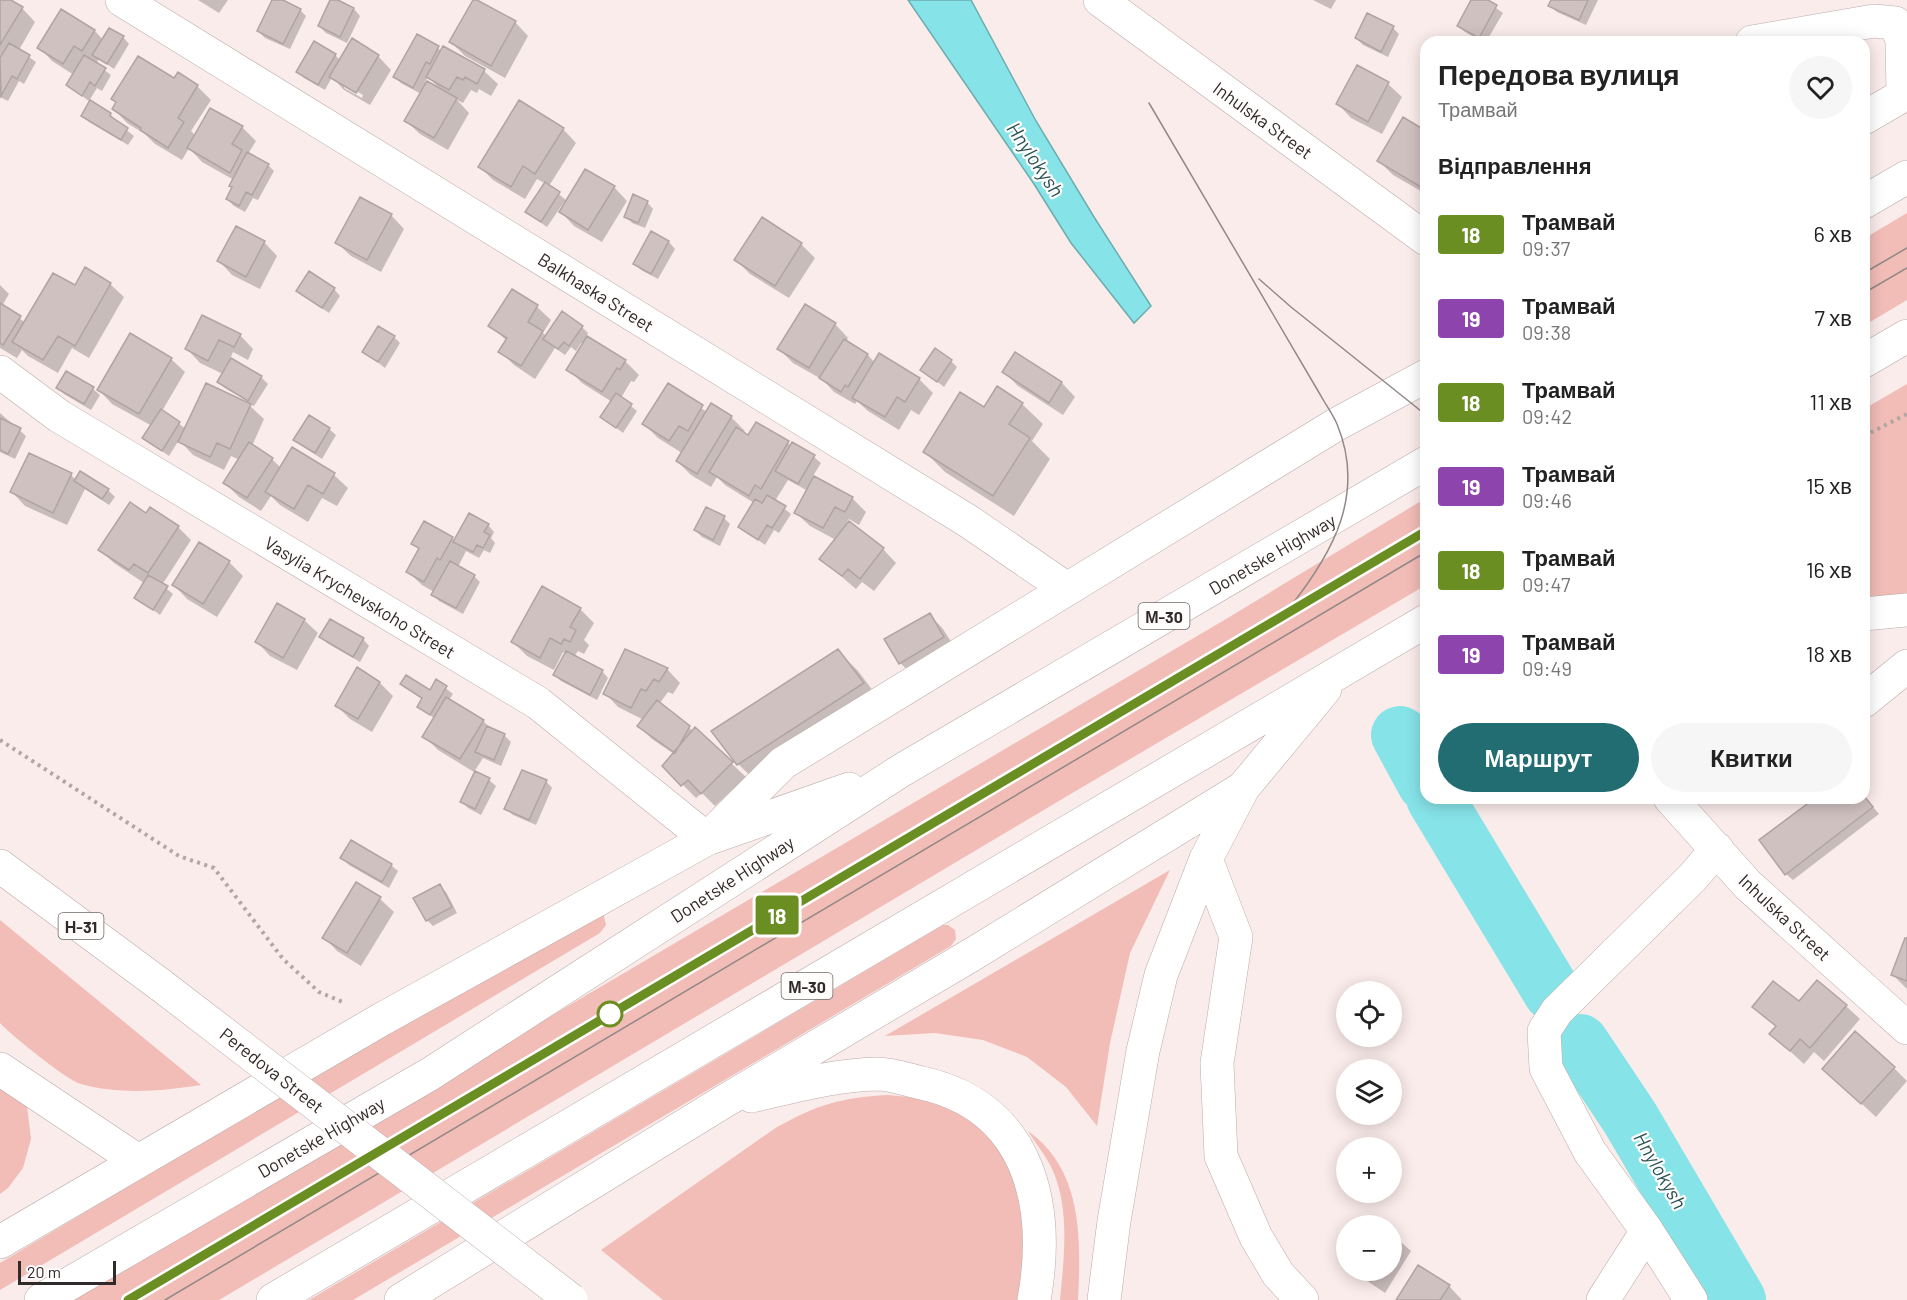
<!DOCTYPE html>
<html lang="uk">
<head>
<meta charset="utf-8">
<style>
	:root { --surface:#fff; --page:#f6f6f6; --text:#222; --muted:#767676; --accent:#216d71 }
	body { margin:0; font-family:Barlow,sans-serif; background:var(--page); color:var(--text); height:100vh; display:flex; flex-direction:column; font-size:22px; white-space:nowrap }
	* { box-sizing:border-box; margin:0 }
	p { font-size:20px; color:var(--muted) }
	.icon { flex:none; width:33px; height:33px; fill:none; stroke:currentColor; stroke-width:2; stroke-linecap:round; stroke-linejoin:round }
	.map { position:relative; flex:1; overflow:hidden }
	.sheet { position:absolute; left:1420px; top:36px; width:450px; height:768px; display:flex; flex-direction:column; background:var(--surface); border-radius:18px; box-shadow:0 3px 15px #0003 }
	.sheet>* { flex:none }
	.badge { padding:0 12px; border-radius:4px; font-size:21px; line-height:39px }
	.tools { position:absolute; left:1336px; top:981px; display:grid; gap:12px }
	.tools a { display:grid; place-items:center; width:66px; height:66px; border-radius:50%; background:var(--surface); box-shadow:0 3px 15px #0003; font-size:30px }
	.scale { position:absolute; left:18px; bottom:15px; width:98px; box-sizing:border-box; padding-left:6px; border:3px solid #302a2a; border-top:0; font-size:16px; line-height:21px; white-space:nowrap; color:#302a2a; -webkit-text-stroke:4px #fffcfc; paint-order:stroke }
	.map>.badge { position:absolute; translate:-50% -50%; box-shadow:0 0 0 3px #fff }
	h2 { padding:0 18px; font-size:22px; line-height:54px }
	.round { display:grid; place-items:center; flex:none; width:63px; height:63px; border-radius:32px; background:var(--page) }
	.head { display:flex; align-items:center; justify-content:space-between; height:102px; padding:0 18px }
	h1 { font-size:28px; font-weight:700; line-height:45px }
	.primary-button { display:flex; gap:12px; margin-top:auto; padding:12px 18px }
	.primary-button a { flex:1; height:69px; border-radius:36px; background:var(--accent); color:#fff; font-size:24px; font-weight:700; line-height:69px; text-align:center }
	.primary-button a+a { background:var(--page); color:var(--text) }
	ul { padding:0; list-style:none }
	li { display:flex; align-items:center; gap:18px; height:84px; padding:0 18px }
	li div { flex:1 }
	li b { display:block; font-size:22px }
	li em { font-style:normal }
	li .badge { min-width:66px; font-weight:700; text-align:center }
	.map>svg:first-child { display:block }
</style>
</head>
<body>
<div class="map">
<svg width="1907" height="1300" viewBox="0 0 1907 1300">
	<rect width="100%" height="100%" fill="#faecea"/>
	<!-- green -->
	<path fill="#f2bcb7" d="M1907,213V300L1865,325V238Z
		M1907,384V595L1865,599L1864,409Z
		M1426,498V585L1074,792L241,1287L219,1300H68L1221,622Z
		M1170,870L1130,953L1110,1043L1097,1126L1066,1087L1027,1057L983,1040L935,1033L885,1036Z
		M587,912H601L604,916L606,925L600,933L0,1290V1263Z
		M0,920L201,1085C162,1091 120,1095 81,1084C68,1081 11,1035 0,1023Z
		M943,925H948L955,930L956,939L951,946L353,1300H309Z
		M0,1075L27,1106L31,1139L23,1168L8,1188L0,1194Z
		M888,1095C909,1097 932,1099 951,1108C1003,1132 1021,1184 1023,1237C1024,1245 1025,1255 1024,1264C1022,1276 1019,1288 1017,1300H663L601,1250L777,1127C819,1104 840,1098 888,1095Z
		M1028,1131C1083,1170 1081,1239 1078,1300H1060C1064,1258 1070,1210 1053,1171C1047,1157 1036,1144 1028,1131Z"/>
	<!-- water -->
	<path fill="#86e3e8" stroke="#6cacaf" stroke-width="1.5" d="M908,0H971L1036,121L1094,217L1151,306L1134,323L1071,243L1034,184Z"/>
	<!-- shadow -->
	<path fill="#0003" fill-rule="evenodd" d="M0,0H8L22,8L35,22L19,50L36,62L24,84L19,81L8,101L0,97Z
		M198,0H228L219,13Z
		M273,0H280L300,10L306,16L290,49L265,38L258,31Z
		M332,0L354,9L360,16L347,43L326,33L319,26Z
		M1313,0H1336L1331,9Z
		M1473,0H1485L1503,13L1486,42H1482L1465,32L1458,26Z
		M1553,0H1598L1586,25L1557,12L1550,6Z
		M62,11L95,31L103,40L123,37L129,44L114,69L99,59L96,64L111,75L102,91L97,88L89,101L67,85L74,75L52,61L39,47Z
		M515,22L528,36L505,78L465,56L451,42Z
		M1393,28L1399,34L1388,57L1363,45L1356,38Z
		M417,36L442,51L484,71L498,84L491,96L479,89L477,93L471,90L463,103L457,100L469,113L448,150L420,134L406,121L421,94L401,83L395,77ZM428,77L441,90H440L425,82Z
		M335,55L340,60L378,56L391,70L370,105L344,90L332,77L325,90L304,78L297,71ZM344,84L363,95L362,98L344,88Z
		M178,74L197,86L211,100L191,131L196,136L242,127L256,141L248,154L268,165L274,171L258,200L253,198L245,212L234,206L227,199L233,188L234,180L202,162L189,148L182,160L155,144L145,134L127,123L114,109L174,80Z
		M1388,84L1402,97L1382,134L1351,118L1338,104Z
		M1426,86V98L1422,94Z
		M110,114L117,121L116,122L134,136L128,145L89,122L83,115Z
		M1404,119L1426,132V194L1393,175L1379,161Z
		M563,129L576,143L549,186L567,201L614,187L627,201L602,242L574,226L561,212L566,203L564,202L547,227L534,218L527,212L546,184L537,179L525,199L493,180L480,167Z
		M647,202L653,209L645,228L632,223L626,216Z
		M391,215L404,229L381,272L351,256L337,243Z
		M652,233L669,242L675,249L658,279L641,270L634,263Z
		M264,242L277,256L260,289L232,275L219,261Z
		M801,244L815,258L789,298L750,274L736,260Z
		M110,284L124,297L89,358L72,348L58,373L28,356L22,350L17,358L0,348V285L9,294L2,306L26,323L75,287Z
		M334,289L340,296L329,313L305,297L298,291Z
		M513,291L537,307L551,320L543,333L546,336L582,327L588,333L586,337L625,361L639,375L634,382L631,381L621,398L637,411L623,433L602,417L612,402L582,383L568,369L584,344L581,343L576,351L571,347L565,355L555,348L535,379L514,365L500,351L507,341L490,326Z
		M203,317L240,335L253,349L248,360L233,352L230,359L261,377L268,384L254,406L248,404L264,419L252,446L272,459L281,468L334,475L348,488L337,506L322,498L308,522L280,505L271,496L261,511L239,497L225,483L240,460L231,456L224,470L193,455L179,440L169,456L144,438L152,426L112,404L99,390L171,359L185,372L162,411L186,429L246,403L247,401L225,388L218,382L223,374L200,363L187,349Z
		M835,324L848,338L846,342L868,355L875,363L919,379L933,393L919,415L911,410L899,430L868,411L857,401L855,404L834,392L823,380L793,363L779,349Z
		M394,337L400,343L385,368L364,352Z
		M1016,354L1062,383L1075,397L1063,415L1018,386L1004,372Z
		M951,361L957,367L944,387L922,370Z
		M67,373L93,389L100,395L91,410L64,394L58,388Z
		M668,385L707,412L731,417L745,431L743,433L749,437L757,424L792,446V444L814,457L821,463L813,476L852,498L866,512L859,525L849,519L847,522L883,549L896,563L874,591L862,582L856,589L821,559L836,540L810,526L796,513L808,491L788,480L775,501L791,514L779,533L774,530L765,545L740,527L754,503L725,485L717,477L711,487L691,475L677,461L682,453L658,438L644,424Z
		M1022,404L1043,424L1032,441L1050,459L1014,516L945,472L925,452L985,409Z
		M0,413L26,436L15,459L0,452Z
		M329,429L336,435L322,459L302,446L295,440Z
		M81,473L108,490L115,497L109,505L85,489L67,525L25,506L12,492L71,475L76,480Z
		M146,515L178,527L191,540L162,585L173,594L160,615L136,598L144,583L114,563L100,550Z
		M724,518L730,524L720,546L702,537L695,530Z
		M488,525L494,532L491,538L495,543L490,553L484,550L479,558L466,551L458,567L474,576L480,582L463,614L439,601L433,594L434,592L422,585L408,572L420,550L413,544L452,538L455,541Z
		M229,562L243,576L217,617L187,599L174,585Z
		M580,609L594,623L584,640L589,645L584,654L578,651L574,657L602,671L608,678L597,700L561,681L555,675L566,653L563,652L554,670L527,656L513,642Z
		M930,615L943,629L957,651L914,676L900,663Z
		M304,620L318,633L297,670L270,656L257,642Z
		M321,637L363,639L369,646L360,662L327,643Z
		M838,651L858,671L883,704L759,784L738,764Z
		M667,669L680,683L673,694L668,692L660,703L693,731L695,729L746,777L715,806L702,793L696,798L664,766L674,754L652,739L639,726L644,720L618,707L605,693Z
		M357,670L380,683L393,696L372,732L350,719L336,705Z
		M437,681L453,694L449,700L483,721L493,730L505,736L511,742L501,766L483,758L474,772L438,750L424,736L435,719L419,706L423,700L402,684L430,692Z
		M475,773L489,780L496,786L481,815L468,808L461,801Z
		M546,781L552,788L536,825L513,815L506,809Z
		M1864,796L1879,814L1793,880L1786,874L1817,798H1864Z
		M351,842L391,865L398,871L389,888L349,865L342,858Z
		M356,884L380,899L394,912L361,966L337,951L324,937Z
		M440,886L446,892L457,913L433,926L427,920Z
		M1907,940V989L1893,975Z
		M1799,1003L1846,1006L1860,1019L1824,1061L1814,1052L1804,1064L1771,1034L1777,1028L1754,1007Z
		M1894,1068L1907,1081L1876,1117L1824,1069Z
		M1369,1220L1378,1226H1365Z
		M1392,1234L1411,1251L1385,1293L1351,1270H1392Z
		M1347,1254V1267L1342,1262Z
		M1449,1286L1462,1300H1398Z"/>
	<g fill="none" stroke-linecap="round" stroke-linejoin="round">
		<!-- river -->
		<path stroke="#86e3e8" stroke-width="58" d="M1400,735L1426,783
			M1435,798L1552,992
			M1580,1043L1630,1118L1737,1300"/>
	</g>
	<!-- building -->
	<path fill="#cfc1c0" stroke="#b1a3a2" stroke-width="1.5" d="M0,0H11L23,7L0,45Z
		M272,0H283L301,9L283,44L257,31Z
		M330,0H338L354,8L340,37L318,26Z
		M473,0H477L516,21L491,66L449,42Z
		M1471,0H1488L1497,5L1479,38L1457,26Z
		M1551,0H1588L1579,20L1548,6Z
		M61,9L95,30L82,51L74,46L63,64L37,48Z
		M1367,13L1394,26L1381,52L1355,38Z
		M109,28L124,36L107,64L92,55Z
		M417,34L439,46L430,64L426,62L413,88L393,77Z
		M352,38L379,55L356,93L329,77Z
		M314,41L336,54L318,85L296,72Z
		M9,43L30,55L17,79L12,76L1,96L0,58Z
		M443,46L485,69L477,84L465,77L463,80L457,77L449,90L426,77Z
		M84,55L106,68L95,86L90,82L82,96L66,85Z
		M138,56L174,78L178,72L198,85L178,118L184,122L168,148L140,130L141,128L112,109L116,102L111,99Z
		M1357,65L1389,82L1368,122L1336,104Z
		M427,81L457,98L434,138L404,121Z
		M90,100L111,113L110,116L128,128L121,140L81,116Z
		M519,100L564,128L535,174L523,166L511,187L478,167Z
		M210,108L243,126L232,144L242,150L230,173L187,148Z
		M1403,117L1426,131V190L1377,161Z
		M247,152L269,164L252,195L246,192L239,206L226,199L232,187L229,186Z
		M585,169L615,186L588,230L559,212Z
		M545,182L560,192L541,222L525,212Z
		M633,194L648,201L638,223L624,217Z
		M360,197L392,214L367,260L335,243Z
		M762,217L802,243L775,286L734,260Z
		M236,226L265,241L246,277L217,261Z
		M651,231L669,241L651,274L633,264Z
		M85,267L111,283L75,346L58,336L43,360L12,342L53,273L75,285Z
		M309,271L335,288L322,308L296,291Z
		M512,289L538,305L528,322L543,331L521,366L498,352L507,338L488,326Z
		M0,303L21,316L3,345L0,343Z
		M805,304L836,323L809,368L777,349Z
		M562,311L583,326L569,346L564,342L558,349L543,339Z
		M202,315L241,334L234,347L219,340L208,361L185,349Z
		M378,326L395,336L378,362L362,352Z
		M130,333L172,358L139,414L97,390Z
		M587,336L626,360L620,370L617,368L602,392L566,370Z
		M844,339L868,354L848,387L845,385L841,392L819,378Z
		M935,348L952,360L937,382L920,370Z
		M1015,352L1062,382L1049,403L1002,372Z
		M879,353L920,378L905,402L897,397L885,417L852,398Z
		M231,358L262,376L248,401L217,382Z
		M66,371L94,387L84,404L56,388Z
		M206,383L251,404L230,449L217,443L210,457L178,442Z
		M668,383L703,405L688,431L679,426L669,441L642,424Z
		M997,386L1023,403L1009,424L1030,438L993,496L923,452L960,392L984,407Z
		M616,393L632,404L616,428L600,417Z
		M711,403L732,416L697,474L676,461Z
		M161,409L180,422L162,451L142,438Z
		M309,415L330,428L315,453L293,440Z
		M0,418L21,428L8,454L0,450Z
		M756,422L789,441L761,489L755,485L749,496L709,472L736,427L748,435Z
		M249,442L273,458L247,498L223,483Z
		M792,442L815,455L798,484L775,471Z
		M292,447L335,473L323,494L308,485L294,509L265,492Z
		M29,453L72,473L53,513L10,492Z
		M80,471L109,489L102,499L74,481Z
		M814,476L853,497L845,512L835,507L823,528L794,513Z
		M767,495L786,506L772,528L767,525L758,540L738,527L755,499L762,503Z
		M130,502L146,513L150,507L179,526L148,573L134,564L129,570L98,550Z
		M706,507L725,516L713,540L694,530Z
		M469,513L489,524L484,532L490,535L483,548L477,545L473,552L453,542Z
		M424,521L453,537L440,560L437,558L424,582L406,572L419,548L411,544Z
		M849,521L884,548L860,579L848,569L842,576L819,559Z
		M199,542L230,561L203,604L172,585Z
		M450,561L475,575L456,608L431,595Z
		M148,575L168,586L153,610L134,598Z
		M542,586L581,608L570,627L576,630L570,642L564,639L561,644L550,638L540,658L511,642Z
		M277,603L305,619L283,658L255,642Z
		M930,613L944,637L899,664L884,639Z
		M330,619L364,638L353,657L319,637Z
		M625,649L668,668L659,682L654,679L646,691L641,689L631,708L603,694Z
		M838,649L864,683L737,765L711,731Z
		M566,651L603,670L590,695L553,675Z
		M357,667L380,682L358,719L335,706Z
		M406,675L430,690L436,679L447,686L430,715L417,707L422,698L400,684Z
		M446,697L484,720L460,759L422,737Z
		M657,700L690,726L675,753L637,726Z
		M487,726L505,734L494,760L475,752Z
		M695,727L733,762L701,794L688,780L681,786L662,766Z
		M522,770L547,780L529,820L504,809Z
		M475,771L490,778L475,809L460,802Z
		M1864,796L1873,807L1785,875L1759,840L1815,798H1864Z
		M351,840L392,864L382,882L340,858Z
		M356,882L381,897L347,953L322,938Z
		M440,884L452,907L426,921L413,898Z
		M1905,938H1907V981L1891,975Z
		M1817,980L1847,1005L1810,1048L1800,1039L1790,1051L1769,1034L1776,1026L1752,1007L1773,981L1799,1001Z
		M1855,1031L1895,1067L1861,1104L1822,1069Z
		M1418,1265L1450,1285L1440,1300H1396Z
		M1354,1270H1377L1371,1281Z"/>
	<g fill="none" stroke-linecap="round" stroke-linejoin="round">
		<defs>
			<path id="minor" d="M122,0L968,521L1067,589
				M1100,0L1426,239
				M1752,42L1874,21L1895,23L1902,40L1903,95
				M1864,118L1907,93
				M0,372L59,416L538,703L707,839L783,763L1337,424L1426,376
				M1864,614L1907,610
				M1864,701L1907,666
				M1670,798L1748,885L1907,1028
				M1206,859L1236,937L1217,1063L1221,1156L1256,1237L1278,1274L1302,1300
				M0,1069L138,1161
				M1647,1231L1691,1300
				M1603,1300L1647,1231L1590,1152L1546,1068L1544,1031L1557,1011L1692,878L1717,849"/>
			<path id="major" d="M0,866L162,986"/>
			<path id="highway" d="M1864,202L1907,177
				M1864,361L1907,336
				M751,1096C793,1087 834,1075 877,1074C892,1074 908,1080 922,1083C1030,1107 1051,1205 1034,1300
				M0,1242L382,1019L707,839L849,789
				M41,1300L430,1074L902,770L1426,463
				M273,1300L1426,621
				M401,1300L723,1102L973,954L1243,788L1325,689
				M1104,1300L1114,1221L1143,1051L1161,975L1206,859L1243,788"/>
		</defs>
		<!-- minor casing -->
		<use href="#minor" stroke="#b9acaa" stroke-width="34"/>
		<!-- major casing -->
		<use href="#major" stroke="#b9acaa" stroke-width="34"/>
		<!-- highway casing -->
		<use href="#highway" stroke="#b9acaa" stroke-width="34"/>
		<!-- path -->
		<path stroke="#b1a6a5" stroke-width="4" stroke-dasharray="3 4.5" stroke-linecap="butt" d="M1864,436L1907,414
			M0,740L179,856L214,868L283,959L319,992L345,1003"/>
		<!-- minor -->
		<use href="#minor" stroke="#fff" stroke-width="33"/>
		<!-- major -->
		<use href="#major" stroke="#fff" stroke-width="33"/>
		<!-- highway -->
		<use href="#highway" stroke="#fff" stroke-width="33"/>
		<!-- tram -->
		<path stroke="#918887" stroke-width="1.5" d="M1149,103L1321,396C1326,405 1333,415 1337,424C1366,494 1333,553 1290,607
			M1864,273L1907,248
			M1259,279L1291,307L1426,415
			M1864,293L1907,268
			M128,1300L1426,531
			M165,1300L1426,552"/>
		<defs>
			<path id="major-bridge" d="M162,986L571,1300"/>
		</defs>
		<!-- major-bridge casing -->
		<use href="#major-bridge" stroke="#b9acaa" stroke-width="34" stroke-linecap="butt"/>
		<!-- major-bridge -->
		<use href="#major-bridge" stroke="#fff" stroke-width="33"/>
	</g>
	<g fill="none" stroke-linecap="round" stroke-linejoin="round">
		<defs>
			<path id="line" d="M128,1300L1426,531"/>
		</defs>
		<!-- line casing -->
		<use href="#line" stroke="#fff" stroke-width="14"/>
		<!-- line -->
		<use href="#line" stroke="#6b8e23" stroke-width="9"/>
	</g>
	<!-- markers -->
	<circle fill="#fff" stroke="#6b8e23" stroke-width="3" cx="610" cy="1014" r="12"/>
	<g text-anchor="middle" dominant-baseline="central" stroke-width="4.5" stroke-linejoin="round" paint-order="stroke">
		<!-- shield labels -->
		<g fill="#fffcfc" stroke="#6e6969" stroke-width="1.5">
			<rect x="1138.5" y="603" width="51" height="26" rx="4.5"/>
			<rect x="58.5" y="913" width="45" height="26" rx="4.5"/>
			<rect x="781.5" y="973" width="51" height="26" rx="4.5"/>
		</g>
		<g font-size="16" font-weight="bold" fill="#302a2a">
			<text x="1164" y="616">М-30</text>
			<text x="81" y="926">Н-31</text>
			<text x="807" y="986">М-30</text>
		</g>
		<!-- street labels -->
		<g font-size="18" fill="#302a2a" stroke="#fffcfc">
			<text transform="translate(1263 120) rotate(36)">Inhulska Street</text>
			<text transform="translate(596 292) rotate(32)">Balkhaska Street</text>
			<text transform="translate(1272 554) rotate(-30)">Donetske Highway</text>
			<text transform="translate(360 597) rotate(31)">Vasylia Krychevskoho Street</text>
			<text transform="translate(732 879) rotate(-33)">Donetske Highway</text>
			<text transform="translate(1785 917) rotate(43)">Inhulska Street</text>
			<text transform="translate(272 1070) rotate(38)">Peredova Street</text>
			<text transform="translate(321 1137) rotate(-30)">Donetske Highway</text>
		</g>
		<!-- water labels -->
		<g font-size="20" font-style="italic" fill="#295456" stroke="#fffcfc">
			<text transform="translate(1036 159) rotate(56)">Hnylokysh</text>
			<text transform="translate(1661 1170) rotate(60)">Hnylokysh</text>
		</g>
	</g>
</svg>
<div class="tools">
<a><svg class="icon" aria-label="locate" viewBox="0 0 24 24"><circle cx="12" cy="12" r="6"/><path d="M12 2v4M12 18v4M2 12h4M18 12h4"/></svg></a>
<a><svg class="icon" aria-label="layers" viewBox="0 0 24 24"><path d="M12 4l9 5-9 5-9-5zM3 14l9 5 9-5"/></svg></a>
<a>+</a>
<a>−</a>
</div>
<div class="scale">20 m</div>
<b class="badge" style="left:777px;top:915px;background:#6b8e23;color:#fff">18</b>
<section class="sheet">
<div class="head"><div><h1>Передова вулиця</h1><p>Трамвай</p></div><a class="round"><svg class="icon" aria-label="heart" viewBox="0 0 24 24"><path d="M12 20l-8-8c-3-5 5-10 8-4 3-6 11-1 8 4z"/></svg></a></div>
<h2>Відправлення</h2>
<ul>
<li><span class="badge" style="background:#6b8e23;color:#fff">18</span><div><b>Трамвай</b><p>09:37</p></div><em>6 хв</em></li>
<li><span class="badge" style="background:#8e44ad;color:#fff">19</span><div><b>Трамвай</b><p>09:38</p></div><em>7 хв</em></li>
<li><span class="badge" style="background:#6b8e23;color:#fff">18</span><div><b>Трамвай</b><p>09:42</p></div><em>11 хв</em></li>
<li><span class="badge" style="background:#8e44ad;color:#fff">19</span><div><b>Трамвай</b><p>09:46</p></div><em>15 хв</em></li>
<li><span class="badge" style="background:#6b8e23;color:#fff">18</span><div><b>Трамвай</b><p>09:47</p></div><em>16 хв</em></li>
<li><span class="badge" style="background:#8e44ad;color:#fff">19</span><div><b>Трамвай</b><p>09:49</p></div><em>18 хв</em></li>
</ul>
<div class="primary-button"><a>Маршрут</a><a>Квитки</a></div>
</section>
</div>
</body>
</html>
